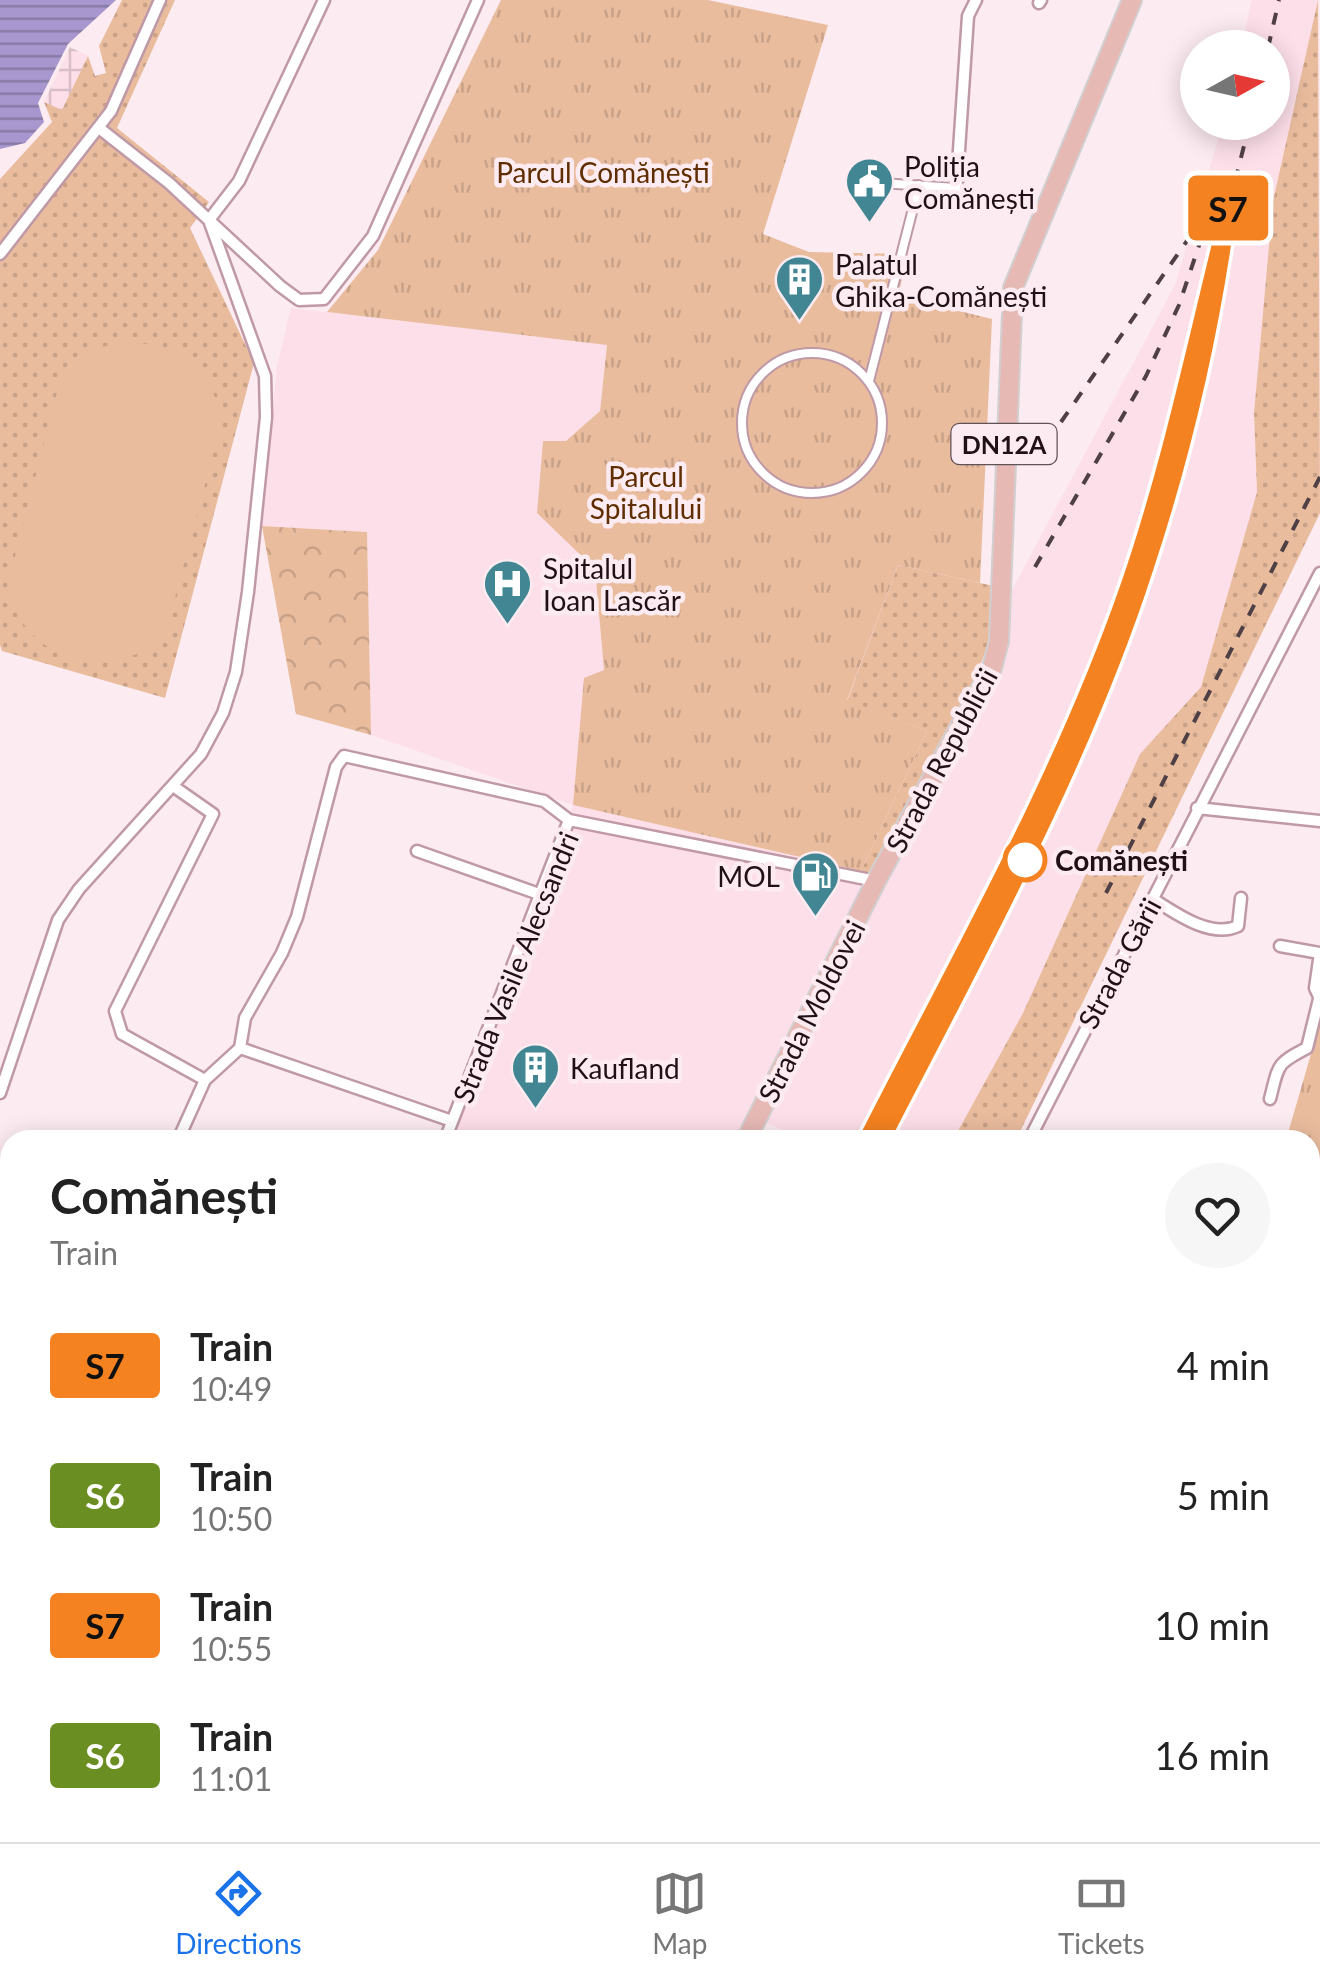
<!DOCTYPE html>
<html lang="en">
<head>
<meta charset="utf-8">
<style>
	:root { --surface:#fff; --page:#f6f6f6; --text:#222; --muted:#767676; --line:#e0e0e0; --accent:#1a73e8 }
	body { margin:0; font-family:Lato,sans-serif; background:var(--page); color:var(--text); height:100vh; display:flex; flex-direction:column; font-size:38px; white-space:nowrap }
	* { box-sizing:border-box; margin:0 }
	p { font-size:32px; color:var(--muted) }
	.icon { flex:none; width:55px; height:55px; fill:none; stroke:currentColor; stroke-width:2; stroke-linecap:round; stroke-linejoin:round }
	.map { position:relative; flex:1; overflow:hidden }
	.panel { position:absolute; left:0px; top:1130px; width:1320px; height:712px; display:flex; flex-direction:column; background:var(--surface); border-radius:30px 30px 0 0; box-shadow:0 5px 25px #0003 }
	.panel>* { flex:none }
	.badge { padding:0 20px; border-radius:8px; font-size:35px; line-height:65px }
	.needle { width:65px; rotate:82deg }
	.tools { position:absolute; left:1180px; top:30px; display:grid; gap:20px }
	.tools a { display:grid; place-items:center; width:110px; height:110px; border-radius:50%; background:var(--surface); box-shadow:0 5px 25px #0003; font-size:50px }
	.map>.badge { position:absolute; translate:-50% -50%; box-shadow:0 0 0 5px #fff }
	.round { display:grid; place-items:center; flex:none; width:105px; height:105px; border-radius:52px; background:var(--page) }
	.overview { display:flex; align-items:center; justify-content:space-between; height:170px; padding:0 50px }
	h1 { font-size:48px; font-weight:700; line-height:75px }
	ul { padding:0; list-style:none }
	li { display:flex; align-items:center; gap:30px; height:130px; padding:0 50px }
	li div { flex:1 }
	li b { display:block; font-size:38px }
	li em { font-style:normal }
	li .badge { min-width:110px; font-weight:700; text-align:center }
	.tabs { display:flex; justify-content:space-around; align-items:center; height:140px; border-top:2px solid var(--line); background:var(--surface); font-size:28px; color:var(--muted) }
	.tabs a { display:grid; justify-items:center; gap:5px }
	.tabs .selected { color:var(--accent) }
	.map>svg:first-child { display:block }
</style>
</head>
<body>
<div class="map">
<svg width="1320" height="1842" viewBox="0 0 1320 1842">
	<defs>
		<pattern id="industrial-grid" width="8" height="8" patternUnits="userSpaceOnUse" patternTransform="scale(2.5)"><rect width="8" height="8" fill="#fddfe9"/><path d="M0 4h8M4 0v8" fill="none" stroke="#d8bec7"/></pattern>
		<pattern id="grass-dots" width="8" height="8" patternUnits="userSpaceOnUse" patternTransform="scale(2.5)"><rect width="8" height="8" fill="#eabc9e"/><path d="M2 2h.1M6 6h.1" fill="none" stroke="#c8a187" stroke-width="1.8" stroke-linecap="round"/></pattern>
		<pattern id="forest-crowns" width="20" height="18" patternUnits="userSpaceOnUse" patternTransform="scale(2.5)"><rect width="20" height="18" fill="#eabc9e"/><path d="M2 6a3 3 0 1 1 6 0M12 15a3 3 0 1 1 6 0" fill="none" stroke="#c8a187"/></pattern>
		<pattern id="park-tufts" width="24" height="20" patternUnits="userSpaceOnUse" patternTransform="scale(2.5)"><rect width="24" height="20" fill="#eabc9e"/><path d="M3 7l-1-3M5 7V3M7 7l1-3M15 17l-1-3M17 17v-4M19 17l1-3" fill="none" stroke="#c8a187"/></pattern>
		<pattern id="water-rules" width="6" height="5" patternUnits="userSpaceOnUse" patternTransform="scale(2.5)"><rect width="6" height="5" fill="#a797ce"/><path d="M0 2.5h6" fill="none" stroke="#877aa6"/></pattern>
	</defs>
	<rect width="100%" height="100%" fill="#fcebf0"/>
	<!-- built -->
	<path fill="#fddfe9" d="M1252,0H1318L1273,201L1254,413L1257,492L1201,687L1140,754L1023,1013L953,1140H805L767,1123L758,1140H444L573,805L371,735L367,532L262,526L277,366L291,308L607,344L600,411L566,442H543L537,512L595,568L604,671L573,805L861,871L887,882L1012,590L1175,285L1223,123L1272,122V48L1241,47Z
		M1310,1197L1320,1198V1329L1310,1326Z"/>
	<!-- industrial -->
	<path fill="url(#industrial-grid)" d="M70,47L88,56L62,111L44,102Z
		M685,1833V1832L961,1833L957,1842H704Z"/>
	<!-- grass -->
	<path fill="url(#grass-dots)" d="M122,0H175L117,128L209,202L190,228L254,363L165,698L2,651L0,645V179L52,122L44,102L62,110L88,56L95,76L106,73L99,46Z
		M1318,0L1320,513L1016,1140H953L1023,1013L1140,754L1201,687L1257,492L1254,413L1273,201Z
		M898,565L1012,590L887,882L861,871L927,731L847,701Z
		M563,1832L685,1833L704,1842H557Z"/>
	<!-- forest -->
	<path fill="url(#forest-crowns)" d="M262,526L367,532L371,735L296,714Z"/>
	<!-- park -->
	<path fill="url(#park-tufts)" d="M501,0H708L828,25L763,234L809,252L908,254L898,296L992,319L980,583L898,565L847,700L927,731L861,871L573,805L584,678L604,670L595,569L537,513L543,441H566L600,411L607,345L327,312L378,250Z
		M1320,1023V1198L1310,1197V1140H1286Z"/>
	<!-- garden -->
	<path fill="#eabc9e" d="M124,342C183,344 213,366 221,424L164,639C107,683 14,659 9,580L63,369L89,350Z"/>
	<!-- water -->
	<path fill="url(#water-rules)" d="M0,0H116L68,44L38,103L44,122L25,143L0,149Z"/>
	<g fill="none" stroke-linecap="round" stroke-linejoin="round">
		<defs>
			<path id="pedestrian" d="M851,181L956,188
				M742 423a70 70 0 1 1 140 0a70 70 0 1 1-140 0Z
				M869,381L919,185"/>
			<path id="minor" d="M1039,3L1041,0
				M99,128L169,183L280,286L299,300L324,299L373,236L478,0
				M956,195L968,16L976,0
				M0,254L111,111L160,0
				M173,786L213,814L115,1011L122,1034L205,1080
				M1197,808L1320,821
				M417,851L539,894
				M1153,899C1175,913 1211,939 1238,926L1241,898
				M1280,946L1320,953L1315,988L1320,999
				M240,1048L245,1018L282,953L297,917L336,767L344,756L544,801L569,820
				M0,1093L58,920L79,889L201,754L223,713L236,672L248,592L266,417L265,376L209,220L239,181L324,0
				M1270,1099C1279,1064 1276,1064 1307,1048L1319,999
				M178,1140L205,1080L240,1048L452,1121
				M445,1140L569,820L876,881
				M1029,1140L1320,573
				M0,1336L10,1351
				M1310,1529L1320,1515
				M0,1667L10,1654
				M1022,1832L1042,1842
				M653,1842L658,1832
				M1127,1842L1135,1832"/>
			<path id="primary" d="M746,1140L876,881L992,668L999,641L1013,288L1132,0
				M391,1842L396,1832"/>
		</defs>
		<!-- pedestrian casing -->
		<use href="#pedestrian" stroke="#bf99a6" stroke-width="12"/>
		<!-- minor casing -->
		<use href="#minor" stroke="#bf99a6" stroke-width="15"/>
		<!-- primary casing -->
		<use href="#primary" stroke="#d2cfd0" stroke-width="22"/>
		<!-- pedestrian -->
		<use href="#pedestrian" stroke="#fff" stroke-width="8"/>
		<!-- minor -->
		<use href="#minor" stroke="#fff" stroke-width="10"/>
		<!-- primary -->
		<use href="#primary" stroke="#e6b9b5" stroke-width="18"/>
		<!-- rail -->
		<path stroke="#4f4045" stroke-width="4" stroke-dasharray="12 12" stroke-linecap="butt" d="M1268,48L1279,0
			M1061,422L1198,225
			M1035,567L1146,376L1179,305L1223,174
			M1106,893L1320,477
			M866,1140L1009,863L1127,588L1168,447L1250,122
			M522,1842L527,1832"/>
	</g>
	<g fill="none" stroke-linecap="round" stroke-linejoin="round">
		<defs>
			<path id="line" d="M866,1140C958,959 1061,779 1128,586C1171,462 1197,332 1229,206C1213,328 1185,450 1146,568C1082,766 977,955 882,1140"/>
		</defs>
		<!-- line casing -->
		<use href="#line" stroke="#fff" stroke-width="22"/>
		<!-- line -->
		<use href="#line" stroke="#f58220" stroke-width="15"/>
	</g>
	<!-- icons -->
	<defs>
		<symbol id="civic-pin" viewBox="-11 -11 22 30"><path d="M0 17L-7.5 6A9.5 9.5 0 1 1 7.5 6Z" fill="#418692" stroke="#fcebf0"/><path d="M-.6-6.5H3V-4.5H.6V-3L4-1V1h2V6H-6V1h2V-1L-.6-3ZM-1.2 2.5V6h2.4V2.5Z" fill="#fff"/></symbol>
		<symbol id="building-pin" viewBox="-11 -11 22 30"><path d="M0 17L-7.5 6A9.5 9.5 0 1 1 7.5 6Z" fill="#418692" stroke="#fcebf0"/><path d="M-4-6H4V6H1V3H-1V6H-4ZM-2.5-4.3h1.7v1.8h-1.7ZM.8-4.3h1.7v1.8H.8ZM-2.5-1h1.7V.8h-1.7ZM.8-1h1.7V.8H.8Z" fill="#fff"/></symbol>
		<symbol id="hospital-pin" viewBox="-11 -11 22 30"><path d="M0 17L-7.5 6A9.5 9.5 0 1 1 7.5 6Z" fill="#418692" stroke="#fcebf0"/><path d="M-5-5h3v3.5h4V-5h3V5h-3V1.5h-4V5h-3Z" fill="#fff"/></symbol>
		<symbol id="fuel-pin" viewBox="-11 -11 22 30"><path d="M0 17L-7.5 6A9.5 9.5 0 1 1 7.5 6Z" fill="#418692" stroke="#fcebf0"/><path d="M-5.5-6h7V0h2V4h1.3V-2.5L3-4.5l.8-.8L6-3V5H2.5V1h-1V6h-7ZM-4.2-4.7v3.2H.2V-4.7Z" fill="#fff"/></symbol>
	</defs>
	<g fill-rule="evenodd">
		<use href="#civic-pin" x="842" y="154" width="55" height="75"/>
		<use href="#building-pin" x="772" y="252" width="55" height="75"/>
		<use href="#hospital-pin" x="480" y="556" width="55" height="75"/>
		<use href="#fuel-pin" x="788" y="848" width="55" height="75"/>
		<use href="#building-pin" x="508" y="1040" width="55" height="75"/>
	</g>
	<!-- markers -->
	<circle fill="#fff" stroke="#f58220" stroke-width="5" cx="1025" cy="860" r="20"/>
	<g text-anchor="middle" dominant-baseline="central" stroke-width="9" stroke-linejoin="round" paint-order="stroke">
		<!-- shield labels -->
		<rect fill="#fcebf0" stroke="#615257" stroke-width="2.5" x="951.5" y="424" width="105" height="40" rx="8"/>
		<g font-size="25" font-weight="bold" fill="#1f1116">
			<text x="1004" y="444">DN12A</text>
		</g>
		<!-- poi labels -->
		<g font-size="28" fill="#1f1116" stroke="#fcebf0" text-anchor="start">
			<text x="904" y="166">Poliția<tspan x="904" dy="32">Comănești</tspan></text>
			<text x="835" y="264">Palatul<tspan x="835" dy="32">Ghika-Comănești</tspan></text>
			<text x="543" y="568">Spitalul<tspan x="543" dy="32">Ioan Lascăr</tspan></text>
			<text x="780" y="876" text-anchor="end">MOL</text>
			<text x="570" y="1068">Kaufland</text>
		</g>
		<!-- park labels -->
		<g font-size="28" fill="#5f2d00" stroke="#fcebf0">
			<text x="603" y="172">Parcul Comănești</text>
			<text x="646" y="476">Parcul<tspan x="646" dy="32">Spitalului</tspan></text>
		</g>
		<!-- street labels -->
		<g font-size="28" fill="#1f1116" stroke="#fcebf0">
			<text transform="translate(941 760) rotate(-62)">Strada Republicii</text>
			<text transform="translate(1119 963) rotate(-62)">Strada Gării</text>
			<text transform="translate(515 967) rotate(-68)">Strada Vasile Alecsandri</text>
			<text transform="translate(811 1011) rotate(-63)">Strada Moldovei</text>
		</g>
		<!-- stop labels -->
		<g font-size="28" font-weight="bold" fill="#1f1116" stroke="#fcebf0" text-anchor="start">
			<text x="1055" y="860">Comănești</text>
		</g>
	</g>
</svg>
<div class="tools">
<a><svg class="needle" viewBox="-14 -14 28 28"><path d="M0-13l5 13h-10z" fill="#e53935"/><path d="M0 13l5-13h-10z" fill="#767676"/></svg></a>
</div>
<b class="badge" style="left:1228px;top:208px;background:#f58220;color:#111">S7</b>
<section class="panel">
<div class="overview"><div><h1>Comănești</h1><p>Train</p></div><a class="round"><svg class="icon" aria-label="heart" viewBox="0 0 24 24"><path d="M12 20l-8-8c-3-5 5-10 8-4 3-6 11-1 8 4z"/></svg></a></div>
<ul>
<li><span class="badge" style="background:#f58220;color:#111">S7</span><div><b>Train</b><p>10:49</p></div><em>4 min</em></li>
<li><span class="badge" style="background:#6b8e23;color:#fff">S6</span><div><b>Train</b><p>10:50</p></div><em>5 min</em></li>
<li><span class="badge" style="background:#f58220;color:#111">S7</span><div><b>Train</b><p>10:55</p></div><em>10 min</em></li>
<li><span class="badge" style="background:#6b8e23;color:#fff">S6</span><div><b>Train</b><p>11:01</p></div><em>16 min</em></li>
</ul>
</section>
</div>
<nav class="tabs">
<a class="selected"><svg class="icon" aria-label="directions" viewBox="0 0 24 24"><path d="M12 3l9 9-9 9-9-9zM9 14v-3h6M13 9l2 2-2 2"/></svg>Directions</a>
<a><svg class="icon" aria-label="map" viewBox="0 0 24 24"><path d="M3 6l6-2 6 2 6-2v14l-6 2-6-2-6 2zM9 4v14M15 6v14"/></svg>Map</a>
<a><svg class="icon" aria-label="tickets" viewBox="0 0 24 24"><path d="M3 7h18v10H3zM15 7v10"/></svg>Tickets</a>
</nav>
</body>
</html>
